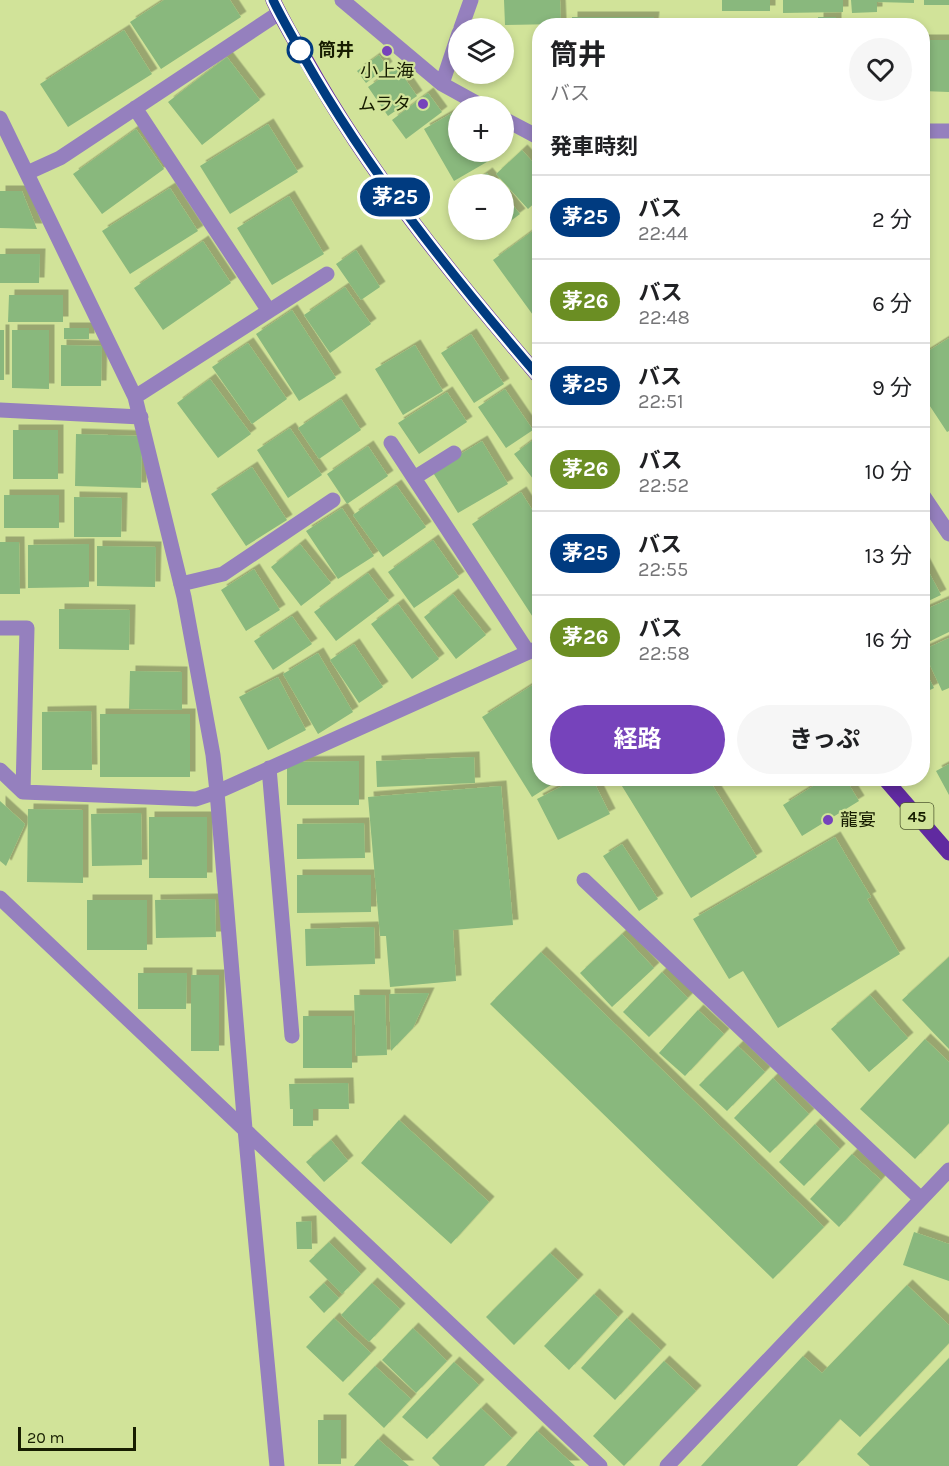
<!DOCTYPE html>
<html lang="ja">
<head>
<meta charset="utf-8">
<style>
	:root { --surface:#fff; --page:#f6f6f6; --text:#202124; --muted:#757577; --line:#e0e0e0; --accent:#7643bb }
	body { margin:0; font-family:Karla,"Noto Sans JP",sans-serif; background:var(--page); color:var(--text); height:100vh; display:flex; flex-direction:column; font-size:22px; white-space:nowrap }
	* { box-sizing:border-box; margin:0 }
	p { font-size:20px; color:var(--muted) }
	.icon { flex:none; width:33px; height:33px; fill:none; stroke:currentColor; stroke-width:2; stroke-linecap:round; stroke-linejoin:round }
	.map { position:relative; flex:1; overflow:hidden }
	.details { position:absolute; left:532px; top:18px; width:398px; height:768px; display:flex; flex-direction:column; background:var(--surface); border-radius:24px; box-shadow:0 3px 9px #0003 }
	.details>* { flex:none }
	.badge { padding:0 12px; border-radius:20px; font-size:21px; line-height:39px }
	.buttons { position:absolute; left:448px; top:18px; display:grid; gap:12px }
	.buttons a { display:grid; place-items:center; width:66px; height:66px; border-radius:50%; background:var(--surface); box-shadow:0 3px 9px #0003; font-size:30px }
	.scale { position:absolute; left:18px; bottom:15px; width:118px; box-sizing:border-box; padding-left:6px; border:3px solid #171d01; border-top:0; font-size:16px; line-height:21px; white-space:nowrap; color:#171d01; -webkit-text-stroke:4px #d1e399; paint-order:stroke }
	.map>.badge { position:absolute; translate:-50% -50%; box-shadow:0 0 0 3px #fff }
	h2 { padding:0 18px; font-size:22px; line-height:54px }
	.round { display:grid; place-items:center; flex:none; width:63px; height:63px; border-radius:32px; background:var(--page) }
	.headline { display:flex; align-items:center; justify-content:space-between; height:102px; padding:0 18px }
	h1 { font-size:28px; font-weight:700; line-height:45px }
	.button { display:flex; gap:12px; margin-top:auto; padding:12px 18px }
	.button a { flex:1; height:69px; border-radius:36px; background:var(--accent); color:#fff; font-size:24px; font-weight:700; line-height:69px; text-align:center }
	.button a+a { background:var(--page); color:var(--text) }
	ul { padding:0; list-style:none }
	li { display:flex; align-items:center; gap:18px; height:84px; padding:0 18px; border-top:2px solid var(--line) }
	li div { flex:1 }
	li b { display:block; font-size:22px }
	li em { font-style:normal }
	li .badge { min-width:66px; font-weight:700; text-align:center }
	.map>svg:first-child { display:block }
</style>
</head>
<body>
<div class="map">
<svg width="949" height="1466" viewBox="0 0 949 1466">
	<defs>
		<filter id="shadow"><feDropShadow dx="5.5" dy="-5.5" stdDeviation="0" flood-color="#0004"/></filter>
	</defs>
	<rect width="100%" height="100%" fill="#d1e399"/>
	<!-- building -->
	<path fill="#89b87d" filter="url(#shadow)" d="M164,0H230L241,17L161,69L130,22Z
		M504,0H560L561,24L505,25Z
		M722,0H770V11H722Z
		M783,0H843V12L783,13Z
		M851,0H914V3L877,2V12L852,13Z
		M924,0H949V5H924Z
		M572,17H654L653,26H572Z
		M818,17H836V26H818Z
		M124,30L152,74L68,127L40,84Z
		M922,40H949V92L922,91Z
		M379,55L387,67L366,83L357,71Z
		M227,57L260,100L202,145L168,102Z
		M397,67L417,96L388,116L368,87Z
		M428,93L442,112L406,139L392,120Z
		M459,109V152H488L492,159L454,181L424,129Z
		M268,124L298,172L230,214L200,166Z
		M136,129L164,169L102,214L73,174Z
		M522,150L540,170V198L528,209L496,174Z
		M487,173L496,184H472Z
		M170,188L198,231L130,274L102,231Z
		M0,191H22L37,229L0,228Z
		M504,194L520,214L504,226Z
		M289,196L324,254L272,285L237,228Z
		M479,230H500L487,240Z
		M534,230L540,239V321L538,322L493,260Z
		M203,241L231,283L163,330L134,288Z
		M356,250L380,287L361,300L336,264Z
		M0,254H40L39,283H0Z
		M345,287L371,324L330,353L304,315Z
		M9,295H63V322H8Z
		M292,310L336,378L299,401L256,334Z
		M64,328H89V339H64Z
		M0,330H4V380H0Z
		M12,330H49V389L12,388Z
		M471,334L504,384L474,403L441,353Z
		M949,338V431L947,432L922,394V355Z
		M248,343L287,399L252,424L212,367Z
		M61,345L102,346L101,386H61Z
		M415,345L443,391L403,415L375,369Z
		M210,379L251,434L218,458L177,403Z
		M505,389L533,430L506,448L478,407Z
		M447,392L467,422L419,454L398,423Z
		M341,399L361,430L319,459L298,428Z
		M290,428L322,475L288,498L257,450Z
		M13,430H58V479H13Z
		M76,434L142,436L141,488L75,486Z
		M540,435V488L514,454Z
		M482,441L508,484L458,513L432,471Z
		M368,446L388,476L347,504L327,474Z
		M252,467L287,520L246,546L211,494Z
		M396,485L426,527L383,557L353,515Z
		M521,492L540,522V628L472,524Z
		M4,495H59V528H4Z
		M74,497L122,498L121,537H74Z
		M342,508L374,556L338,579L306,531Z
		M433,540L459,577L414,608L388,572Z
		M0,542H19L20,594H0Z
		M89,544V587L28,588V545Z
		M300,544L331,583L301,606L271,567Z
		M97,546L156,547L155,587L97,586Z
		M922,559L941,595L922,604Z
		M254,569L280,610L246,631L221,590Z
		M368,573L389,601L336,641L314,612Z
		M453,594L486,635L456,659L424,617Z
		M949,599V632L922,645V611Z
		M398,604L439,659L412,679L371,624Z
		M59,609L130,610L129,650L59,649Z
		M292,616L312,644L273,670L254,641Z
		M949,638V688L942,691L923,650Z
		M354,644L383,687L359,703L330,660Z
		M318,653L353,712L318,734L283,674Z
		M922,664L934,688L922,694Z
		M130,671L182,672V710L129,709Z
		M278,677L306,730L268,750L239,697Z
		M534,684L540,694V778H562L532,797L482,717Z
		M91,711L92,770H42V712Z
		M100,714H190V777H100Z
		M474,757L475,783L377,787L376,761Z
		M359,761V805H287V762Z
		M949,764V795L936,771Z
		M578,778H592L610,814L558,840L537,799Z
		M617,778H708L757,857L691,898Z
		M826,778H845L859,801L802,836L783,805Z
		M501,786L513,925L453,930L456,981L390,987L386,936H380L368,797Z
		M0,801L25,824L6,866L0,861Z
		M28,809L83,810V883L27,882Z
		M141,813L142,865L92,866L91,814Z
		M149,817H207V878H149Z
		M364,823L365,858L297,859V824Z
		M835,837L871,897L867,899L900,954L778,1028L743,971L729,979L693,919Z
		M622,844L658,899L639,911L603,856Z
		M297,875H371V912L297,913Z
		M215,899L216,937L156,938L155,900Z
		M87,900H147V950H87Z
		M374,927L375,964L306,966L305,929Z
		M622,934L654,968L612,1007L580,973Z
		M541,952L824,1227L773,1279L490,1004Z
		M949,957V1049L902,1000Z
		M662,972L688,998L649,1037L623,1012Z
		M138,973H187L186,1009H138Z
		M191,975H219V1051H191Z
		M429,993L413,1028L391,1051L389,994Z
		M354,995H385L387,1055L356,1056Z
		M870,995L908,1038L869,1072L831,1029Z
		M698,1010L724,1034L685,1076L659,1053Z
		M303,1016H352V1068H303Z
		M925,1039L949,1062V1123L915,1159L860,1109Z
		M738,1046L765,1072L727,1111L699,1085Z
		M773,1078L809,1114L770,1153L734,1118Z
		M348,1083L349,1109H313V1126H293V1109H290L289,1084Z
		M399,1120L489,1202L451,1244L361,1163Z
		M815,1124L840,1149L804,1186L779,1162Z
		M331,1140L348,1161L324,1182L306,1162Z
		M852,1154L881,1180L839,1227L810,1199Z
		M311,1221L312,1249H297L296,1222Z
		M914,1232L949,1244V1281L903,1265Z
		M329,1242L361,1274L342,1294L309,1261Z
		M550,1253L578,1280L514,1345L486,1317Z
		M324,1283L339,1298L324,1313L309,1297Z
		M372,1283L400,1309L369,1342L341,1315Z
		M907,1285L949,1325V1343L860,1437L840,1419L797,1466H701L803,1356L822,1373Z
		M594,1294L618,1317L569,1370L544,1346Z
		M334,1318L371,1353L343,1382L306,1347Z
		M627,1318L661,1350L615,1400L581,1368Z
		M413,1328L447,1361L416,1393L382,1360Z
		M949,1358V1466H870L857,1454Z
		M664,1361L696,1391L624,1466L593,1436Z
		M454,1362L479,1385L427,1439L402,1417Z
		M375,1366L411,1399L384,1428L348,1394Z
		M481,1408L512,1438L484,1466H440L432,1458Z
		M318,1420H341V1464H318Z
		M537,1431L575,1466H506Z
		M378,1439L409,1466H354Z"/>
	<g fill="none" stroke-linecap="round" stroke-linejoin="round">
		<!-- service -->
		<path stroke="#9580be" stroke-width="15" d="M181,584L223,574L333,500"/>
		<!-- minor -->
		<path stroke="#9580be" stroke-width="15" d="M342,0L442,84L482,106
			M461,28L471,0
			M442,84L459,33
			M0,118L135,397L184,597L213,755L217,792L245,1129L277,1466
			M504,119L540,138
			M922,131H949
			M27,173L60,158L279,13
			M269,311L327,274
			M135,397L269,311L135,108
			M0,410L141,417
			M391,443L528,652
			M414,478L454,453
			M922,494L949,534
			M0,628H27L23,792
			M269,768L292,1036
			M0,770L23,792L196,799L217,792L540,647
			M584,880L921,1199
			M0,898L600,1466
			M667,1466L949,1170"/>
		<!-- primary -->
		<path stroke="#602aa0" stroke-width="15" d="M273,0C283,21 294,40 306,60C370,175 454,278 540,378
			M884,778L949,853"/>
	</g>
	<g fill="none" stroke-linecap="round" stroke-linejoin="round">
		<defs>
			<path id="line" d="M273,0C282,19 293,37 303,56C369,173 453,277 540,378"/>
		</defs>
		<!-- line casing -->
		<use href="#line" stroke="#fff" stroke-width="14"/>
		<!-- line -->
		<use href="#line" stroke="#003b80" stroke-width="9"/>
	</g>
	<!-- markers -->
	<circle fill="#fff" stroke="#003b80" stroke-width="3" cx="300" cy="50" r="12"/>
	<g fill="#7643bb" stroke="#d1e399" stroke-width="2">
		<circle cx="387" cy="51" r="6"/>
		<circle cx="423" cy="104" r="6"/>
		<circle cx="828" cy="820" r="6"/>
	</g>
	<g text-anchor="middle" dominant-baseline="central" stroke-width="4.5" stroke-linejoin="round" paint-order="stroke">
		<!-- shield labels -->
		<rect fill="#d1e399" stroke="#4f582f" stroke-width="1.5" x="900.5" y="803" width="33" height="26" rx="4.5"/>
		<g font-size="16" font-weight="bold" fill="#171d01">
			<text x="917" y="816">45</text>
		</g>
		<!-- stop labels -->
		<g font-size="18" font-weight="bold" fill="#171d01" stroke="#d1e399" text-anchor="start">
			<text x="318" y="50">筒井</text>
		</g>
		<!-- poi labels -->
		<g font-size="18" fill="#171d01" stroke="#d1e399">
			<text x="387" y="71">小上海</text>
			<text x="411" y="104" text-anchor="end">ムラタ</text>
			<text x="840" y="820" text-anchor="start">龍宴</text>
		</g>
	</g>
</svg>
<div class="buttons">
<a><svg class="icon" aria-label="layers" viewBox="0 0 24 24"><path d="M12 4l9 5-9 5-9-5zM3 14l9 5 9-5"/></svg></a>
<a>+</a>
<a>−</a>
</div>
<div class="scale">20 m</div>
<b class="badge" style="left:395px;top:197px;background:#003b80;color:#fff">茅25</b>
<section class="details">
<div class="headline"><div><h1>筒井</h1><p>バス</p></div><a class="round"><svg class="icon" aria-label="heart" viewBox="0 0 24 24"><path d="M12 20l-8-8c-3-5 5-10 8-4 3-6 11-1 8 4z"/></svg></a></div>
<h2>発車時刻</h2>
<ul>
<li><span class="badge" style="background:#003b80;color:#fff">茅25</span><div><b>バス</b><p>22:44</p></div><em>2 分</em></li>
<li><span class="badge" style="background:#6b8e23;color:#fff">茅26</span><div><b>バス</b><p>22:48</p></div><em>6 分</em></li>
<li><span class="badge" style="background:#003b80;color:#fff">茅25</span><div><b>バス</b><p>22:51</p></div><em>9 分</em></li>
<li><span class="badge" style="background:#6b8e23;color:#fff">茅26</span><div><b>バス</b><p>22:52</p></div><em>10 分</em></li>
<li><span class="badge" style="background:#003b80;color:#fff">茅25</span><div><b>バス</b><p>22:55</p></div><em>13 分</em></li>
<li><span class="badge" style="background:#6b8e23;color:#fff">茅26</span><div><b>バス</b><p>22:58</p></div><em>16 分</em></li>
</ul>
<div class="button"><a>経路</a><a>きっぷ</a></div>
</section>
</div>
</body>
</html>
